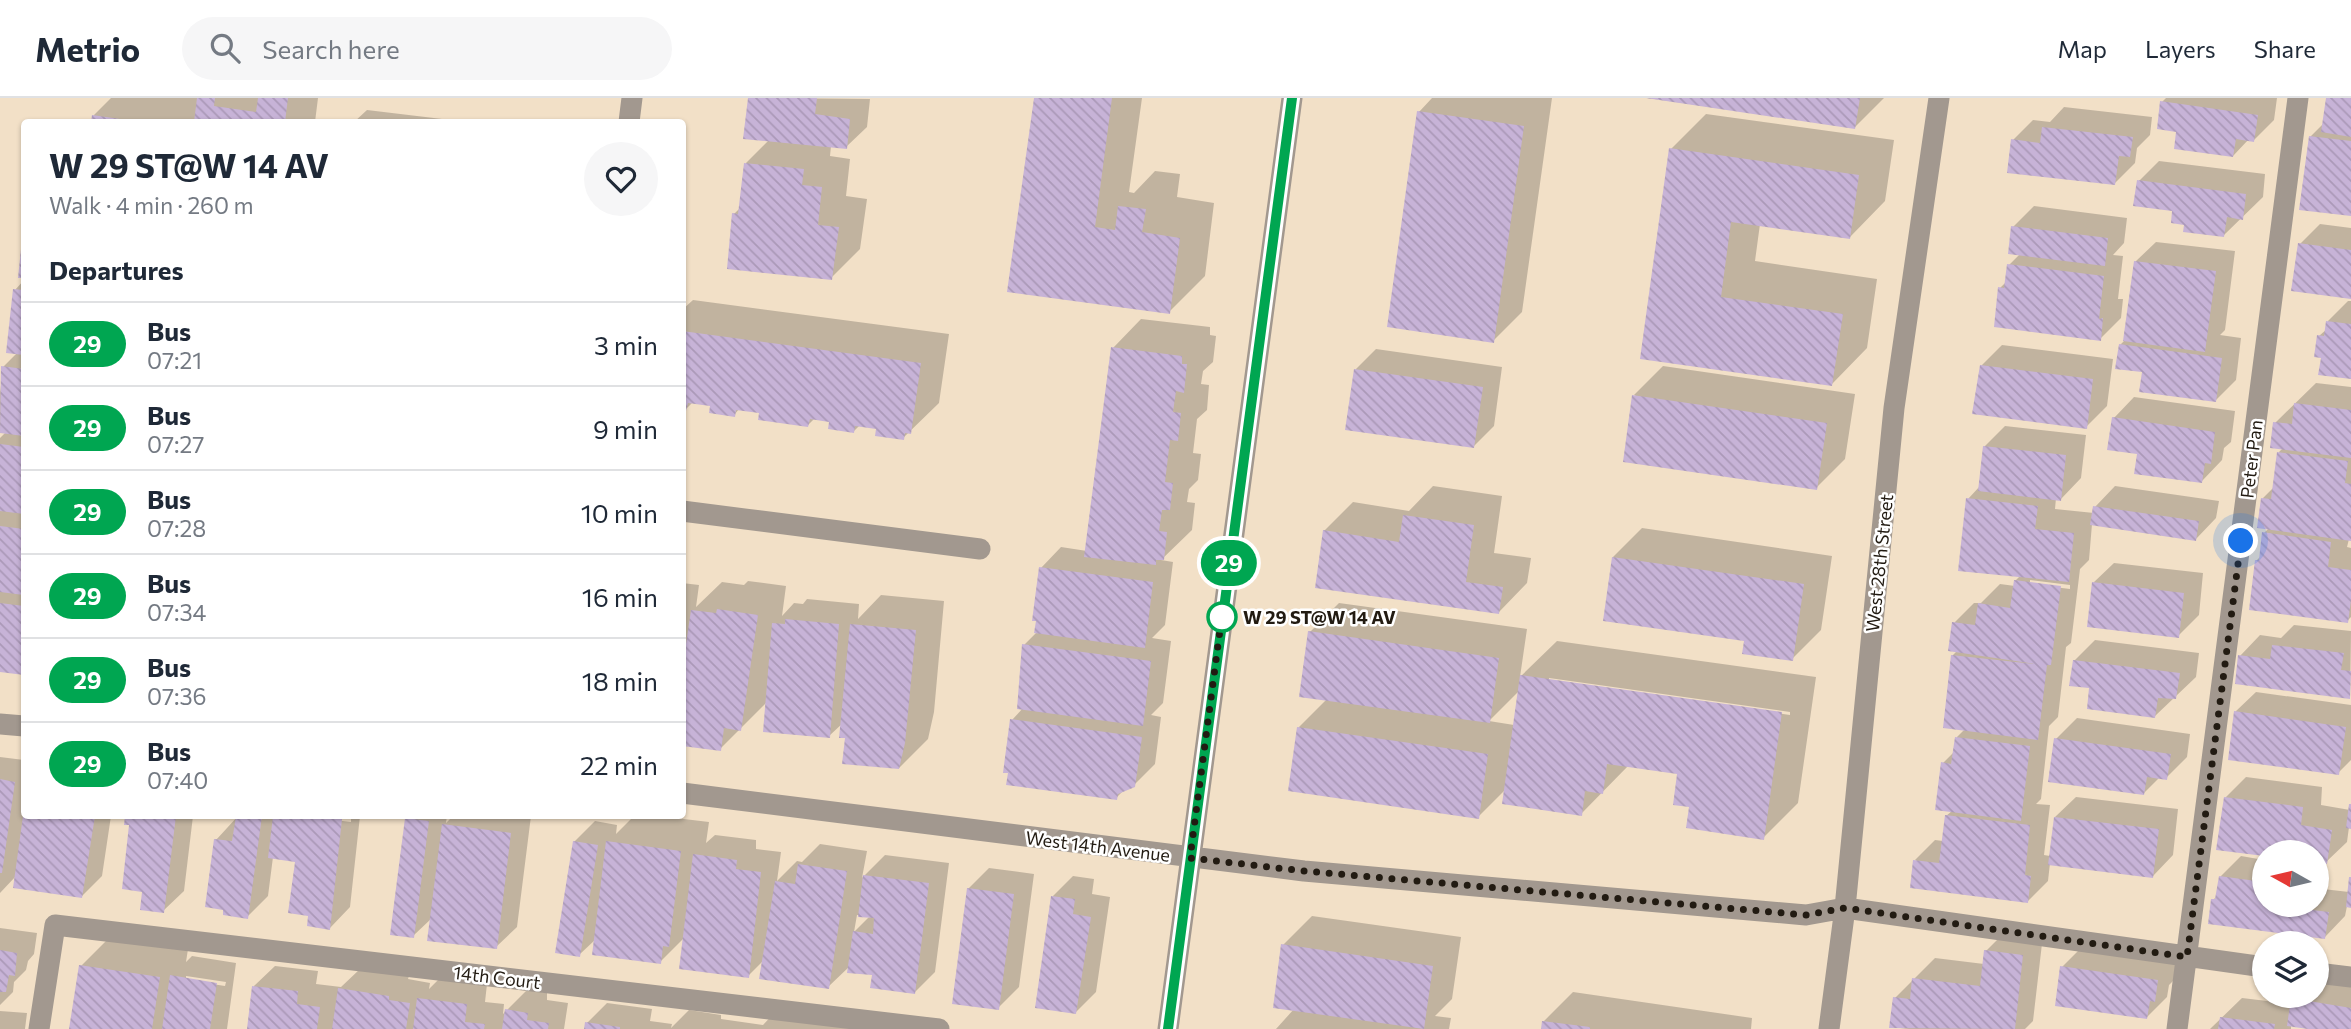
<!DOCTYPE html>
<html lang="en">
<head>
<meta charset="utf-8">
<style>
	:root { --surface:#fff; --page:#f6f6f7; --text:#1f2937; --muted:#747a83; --line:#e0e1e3 }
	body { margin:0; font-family:Commissioner,sans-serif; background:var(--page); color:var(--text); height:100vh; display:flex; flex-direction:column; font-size:26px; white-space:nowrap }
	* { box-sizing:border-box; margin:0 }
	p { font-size:23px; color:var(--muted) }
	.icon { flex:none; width:38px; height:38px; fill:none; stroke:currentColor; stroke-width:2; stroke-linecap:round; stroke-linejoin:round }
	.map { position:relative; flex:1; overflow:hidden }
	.side { position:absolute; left:21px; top:21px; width:665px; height:700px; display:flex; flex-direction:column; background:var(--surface); border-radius:7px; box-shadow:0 2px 5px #0004 }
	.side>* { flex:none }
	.badge { padding:0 14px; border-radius:23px; font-size:24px; line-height:46px }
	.needle { width:46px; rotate:278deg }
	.fabs { position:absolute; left:2252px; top:742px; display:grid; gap:14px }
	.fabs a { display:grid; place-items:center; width:77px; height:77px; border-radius:50%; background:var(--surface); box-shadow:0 2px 5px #0004; font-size:35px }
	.you { position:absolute; width:35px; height:35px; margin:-18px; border:5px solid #fff; border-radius:50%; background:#1a73e8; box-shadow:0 0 0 10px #1a73e833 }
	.map>.badge { position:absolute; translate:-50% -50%; box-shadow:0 0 0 4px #fff }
	h2 { padding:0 28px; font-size:26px; line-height:63px }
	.round { display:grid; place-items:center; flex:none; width:74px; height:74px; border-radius:37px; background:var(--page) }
	.summary { display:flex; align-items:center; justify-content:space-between; height:119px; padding:0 28px }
	h1 { font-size:33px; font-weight:700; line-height:52px }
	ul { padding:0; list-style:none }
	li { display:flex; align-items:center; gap:21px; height:84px; padding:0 28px; border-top:2px solid var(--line) }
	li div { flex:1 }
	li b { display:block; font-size:26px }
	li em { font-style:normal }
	li .badge { min-width:77px; font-weight:700; text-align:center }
	header { display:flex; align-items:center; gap:42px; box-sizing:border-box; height:98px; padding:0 35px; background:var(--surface); border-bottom:2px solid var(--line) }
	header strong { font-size:33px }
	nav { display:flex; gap:38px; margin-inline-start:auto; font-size:24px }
	.search { width:490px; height:63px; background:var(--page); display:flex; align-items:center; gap:18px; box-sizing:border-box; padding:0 24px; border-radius:38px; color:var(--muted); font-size:26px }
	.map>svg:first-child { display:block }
</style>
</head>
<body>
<header>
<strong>Metrio</strong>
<div class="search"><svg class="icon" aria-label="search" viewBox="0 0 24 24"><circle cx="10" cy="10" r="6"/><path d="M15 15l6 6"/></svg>Search here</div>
<nav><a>Map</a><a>Layers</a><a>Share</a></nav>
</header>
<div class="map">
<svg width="2351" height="931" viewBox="0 0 2351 931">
	<defs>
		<pattern id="building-back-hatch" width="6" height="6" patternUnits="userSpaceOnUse" patternTransform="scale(1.75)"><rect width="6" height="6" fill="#c7b3d7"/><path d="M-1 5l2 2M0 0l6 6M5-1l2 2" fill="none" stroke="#ab99b8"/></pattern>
	</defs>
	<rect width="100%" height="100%" fill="#f2e0c7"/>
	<!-- shadow -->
	<path fill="#0003" fill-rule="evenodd" d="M111,0H318L315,24H92L93,18Z
		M749,0L870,1L867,29L846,49L831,48L830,58L850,61L846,98L867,101L860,151L831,180L734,116L741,109L746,65L769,42Z
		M1036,0H1142L1129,94L1134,95L1155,73L1180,76L1177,99L1214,105L1205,178L1169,214L1009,192Z
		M1432,0H1552L1522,214L1493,243L1419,14Z
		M1647,0H1884L1855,29Z
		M2166,0H2277L2274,22L2254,42L2249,41L2233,58L2178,33L2162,4Z
		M2327,0H2351V116L2310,39L2324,25Z
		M2064,9L2152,19L2150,37L2137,50L2135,65L2115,85L2013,42L2033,22L2050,24Z
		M367,12L467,24H354Z
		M1706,16L1894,42L1885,103L1850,139L1760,126L1755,163L1877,181L1867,250L1832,286L1642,259L1671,51Z
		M2159,63L2265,76L2263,99L2224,137L2185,125L2174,112L2139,83Z
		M2034,108L2127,120L2124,145L2113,157L2123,158L2118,201H2123L2121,220L2100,241L2000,190L2006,184L2009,167L2020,156L2013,129Z
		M2320,126L2351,130V200L2300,146Z
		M2156,144L2235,153L2225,232L2220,237L2241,240L2236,282L2215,303L2144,273L2120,247L2125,242L2135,164Z
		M24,182V575L0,573V340L6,334L0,333V296L3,269L17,255L15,192Z
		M693,202L949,236L939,305L903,340L878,329L860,327L854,333L831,323L815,320L808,327L761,313L740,310L734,317L712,306L693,304L686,311L682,310V212Z
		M2348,203H2351V279L2323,259L2319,238L2327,231L2328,223Z
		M1141,221L1210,229V237L1216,238L1213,264L1203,273L1201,286L1209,287L1207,312L1197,321L1193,355L1201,356L1198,382L1189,391L1187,404L1195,405L1192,432L1161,462L1173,464L1165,527L1152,540L1171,543L1163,605L1151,617L1161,619L1155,666L1134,687L1126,690L1116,700L1012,622L1023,610L1024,547L1036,535L1041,470L1061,449L1087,453L1113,250Z
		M2002,247L2113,261L2107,308L2086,329L1981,268Z
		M1376,251L1502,269L1494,328L1473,349L1355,272Z
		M1663,268L1855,296L1845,361L1816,390L1634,297Z
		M2316,285L2351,289V441H2349L2347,449L2351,450V519L2347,523L2257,462L2261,458L2264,435L2269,430L2263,400L2274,389L2279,354L2283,350L2275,325Z
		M2134,299L2235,313L2231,344L2224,350L2222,362L2202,383L2139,354L2114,320Z
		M2005,328L2086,337L2081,380L2061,401L2056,400L2055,411L2094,415L2095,409L2115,388L2219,403L2216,420L2196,441L2092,426L2089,462L2080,471L2071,545L2066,549L2058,619L2049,628L2041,701L2036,706L2050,707L2044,757L2050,758L2055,719L2076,699L2178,711L2173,757L2153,778L2050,765L2048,783L2028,803L1915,762L1935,742L1943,743L1946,718L1952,713L1943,665L1955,653L1957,639L1965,631L1953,557L1957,553L1954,525L1974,505H1981L2000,486L2015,488V483L2020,478L1968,401L1980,388L1984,349ZM2030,482L2070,487V491L2030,486Z
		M1433,388L1502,398L1494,455L1531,460L1527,485L1499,514L1324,433L1353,404L1409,413Z
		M1642,430L1832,458L1821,532L1792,561L1746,541L1613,459Z
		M2114,465L2203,475L2199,517L2178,538L2093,485Z
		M748,483L786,488L782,518L794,505L803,506L807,501L859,506L858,521L881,497L944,503L934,614L928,641L899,670L846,638L843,625L829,638L767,604L720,651L682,646V485L699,487L696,509L722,484L744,487Z
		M1339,505L1527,531L1520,579L1557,543L1816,579L1798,705L1763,740L1691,708L1679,675L1628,668L1581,716L1505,692L1478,719L1298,630L1327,601L1310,534ZM1549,580L1790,614V617L1549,583ZM1519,593L1514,627L1489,623Z
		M2294,527L2351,533L2350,599L2240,558L2260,537L2281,540Z
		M2095,542L2199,555L2196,579L2155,618L2091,589L2074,563Z
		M2256,594L2351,607V662L2338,675L2235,614Z
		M2077,620L2190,636L2187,659L2166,680L2160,679L2144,695L2056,641Z
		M0,659L24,662V718H111L102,778L82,798L16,778L0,795Z
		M2246,679L2322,689L2321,707L2350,712L2351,707V729H2349L2347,744L2326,764L2317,763V754H2264V756L2218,750L2225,700Z
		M127,718H193L184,793L163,813L144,793L131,726L126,725Z
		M238,718H302L351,724V720L329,718H360L350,809L330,830L310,817L297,762L273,759L268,798L247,819L216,742Z
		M409,718H447L446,725L453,718H531L517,829L496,849L432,820L413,838L406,721Z
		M634,718H659L709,724L706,745L715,737L756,742V751L781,754L777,783L797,763L802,764L820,746L867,753L862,780L885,757L949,765L935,874L915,894L850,868L828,889L764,862L748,878L684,840L660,864L596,841L579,857L574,744L595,723L617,727L616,736ZM857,817L870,818L854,834Z
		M2241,758L2264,762V807H2317V769L2326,770L2323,791L2349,794L2351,779V808H2347L2345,818L2325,839L2213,802L2218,797L2220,779Z
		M989,770L1034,776L1019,889L998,910L969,790Z
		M1073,778L1094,781L1092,796L1110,799L1096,894L1076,914L1052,799Z
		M1312,818L1461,839L1452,901L1435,918L1451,920L1449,931H1276L1294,911L1283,847Z
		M0,830L37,835L34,856L28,863L26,872L14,884L13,894L0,907Z
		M2007,832L2043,837L2033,923L2025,931H1909L1891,929L1895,900L1935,860L1984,866L1986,853Z
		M110,839L188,851L186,864L192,858L236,865L227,931H71L81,868ZM186,878L226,884L225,888L186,882Z
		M2082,849L2177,862L2175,881L2169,887L2167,899L2147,919L2062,869Z
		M275,868L318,873L316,886L341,889L360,871L409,878L408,881L430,885L429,891L440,880L487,886L485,904L504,906L503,916L527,892L547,895V902L568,905L564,931H249L254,888Z
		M2317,881L2351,886V931H2309L2291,927V931H2210L2242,900L2292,906L2296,898H2317Z
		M1573,894L1752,920L1751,931H1543L1544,923Z
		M607,905L652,911L650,923L672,926L671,930L689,912L721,917V921L763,927L777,912L857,931H586L587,925Z
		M0,913L27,915L25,931H0Z"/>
	<!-- building -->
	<path fill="url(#building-back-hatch)" d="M197,0H215L214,8L256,14L258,0H288L285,24H194Z
		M748,0H817L815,16L850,21L847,51L743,41Z
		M1034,0H1112L1095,129L1115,132L1118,108L1146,111L1142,134L1180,140L1170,216L1007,194Z
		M1646,0H1860L1855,31Z
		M2326,0H2351V39L2321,34Z
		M2160,3L2258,17L2254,44L2236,41L2233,59L2174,51L2176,34L2157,31Z
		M1417,13L1524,28L1494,245L1387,229Z
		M92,17L134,23V24H91Z
		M2042,29L2133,39L2130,59L2119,58L2115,87L2007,75L2011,41L2040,45Z
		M2309,38L2351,43V118L2299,112Z
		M1669,50L1859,77L1850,141L1731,124L1721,199L1843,216L1832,288L1640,261Z
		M744,65L804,71L802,87L822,89L818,127L839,129L832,182L727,171L732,115L738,116Z
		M2137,82L2246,96L2243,122L2227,119L2224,139L2183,134L2184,127L2171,125L2172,113L2133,108Z
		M2011,128L2108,140L2105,168L2008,156Z
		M23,132H24V180H18Z
		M2298,145L2351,152V201L2291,193Z
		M2134,163L2216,173L2205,254L2123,243Z
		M2007,166L2104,178L2099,221L2103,220L2101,243L1994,229L1998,189L2004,190Z
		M13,191L24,192V257L6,255Z
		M2326,223L2351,226V281L2318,277L2321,260L2314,259L2317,237L2324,238Z
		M682,233L921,265L911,336L905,335L904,342L875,338L876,331L855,328L854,335L828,331L829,324L810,321L808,329L758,322L759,315L736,312L735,319L709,315L710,308L688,305L686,313L682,312Z
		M2119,246L2222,260L2216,304L2139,294L2142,274L2115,271Z
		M1111,249L1182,258V266H1187L1184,295L1176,293L1173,314L1181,315L1178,343L1170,342L1165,384L1173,385L1170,412H1162L1159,433L1167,434L1164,462H1156V467L1084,459Z
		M1980,267L2093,281L2087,331L1972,316Z
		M1,268L24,271V338L0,335Z
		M1354,271L1483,289L1474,350L1345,332Z
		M1632,297L1827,325L1817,392L1623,364Z
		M2294,305L2351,312V360L2270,350L2273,324L2292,326Z
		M2112,319L2215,334L2211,366L2205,365L2202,385L2134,376L2137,356L2107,352Z
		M0,346L24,349V416L0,413Z
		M1983,348L2066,357L2061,403L1978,393Z
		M2277,354L2348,363L2345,385L2351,386V443L2257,430L2261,400L2271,401Z
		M1966,400L2038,408L2035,431L2074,435L2069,484L1958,473Z
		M2093,408L2199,423L2196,443L2090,427Z
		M1403,417L1474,427L1466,484L1503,489L1499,516L1315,490L1323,432L1399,444Z
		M0,428L24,431V497L0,494Z
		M2262,434L2331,444L2328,469L2351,472V502L2348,525L2249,512L2255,462H2259Z
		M1612,459L1804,486L1793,563L1742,556L1744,543L1603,523Z
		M1039,469L1153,484L1145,550L1034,535L1036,523H1032Z
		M2014,482L2061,488L2051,567H2047L2038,642L1943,630L1951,557L2035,566L1948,553L1952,524L1975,527L1978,505L2010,510Z
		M2092,484L2184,495L2179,540L2087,529Z
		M0,505L24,508V577L0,574Z
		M717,511L758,517L741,633L724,630L721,653L682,648V573L691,512L716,515Z
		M785,521L839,526L830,640L763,634L772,525L785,526Z
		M850,526L916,532L905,645L899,671L842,666L845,640H839Z
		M1308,533L1499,560L1490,625L1299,599Z
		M1022,546L1151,563L1143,628L1017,611Z
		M2272,547L2344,555L2341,572L2351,573L2350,601L2235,586L2238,557L2270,561Z
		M2073,562L2180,575L2176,601L2158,600L2155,620L2087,611L2089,590L2069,588Z
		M1520,577L1782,614L1764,742L1686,730L1689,709L1673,707L1677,676L1607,666L1603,696L1585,693L1582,718L1502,706Z
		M2234,613L2346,629L2339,677L2228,662Z
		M1010,621L1142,639L1135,689L1118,696L1117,702L1006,687L1008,675H1003Z
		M1297,629L1488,656L1479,721L1288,693Z
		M1955,639L2030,648L2021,723L1935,712L1941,664L1951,666Z
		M2054,640L2171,656L2167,682L2147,679L2144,697L2048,684Z
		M0,681L15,684L2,775H0Z
		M2224,699L2303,709L2301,727L2332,732L2327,766L2317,765V754H2264V758L2216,752Z
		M2349,706H2351V731L2346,730Z
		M1945,717L2030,727L2025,777L2031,778L2028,805L1910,790L1913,762L1939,765Z
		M23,718L47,720V718H95L82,800L13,790Z
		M125,718H176L164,815L140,812L142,794L122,791L129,727H124Z
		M236,718H262L248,821L223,817V812L205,809L214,741L232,743Z
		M273,718H316L342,721L330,832L307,828L308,818L288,815L295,764L268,760Z
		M2054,719L2159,731L2153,780L2048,767Z
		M405,720L429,723L414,840L390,837Z
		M442,726L511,735L497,851L427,843Z
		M573,743L598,747L580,859L555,855Z
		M606,743L681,753L669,849L663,848L661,866L592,857Z
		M693,756L737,762L736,771L761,774L749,880L679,871Z
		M798,766L847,773L829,891L759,881L775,783L795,786Z
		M863,777L929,785L915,896L870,890L872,877L847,875L853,833L873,836L874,820L858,819Z
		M2219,778L2264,784V807H2304V811L2329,814L2325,841L2208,826L2211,801H2215Z
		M2349,779H2351V810L2346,809Z
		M967,790L1014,796L999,912L952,906Z
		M1051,798L1075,801L1073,816L1091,819L1076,916L1035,910Z
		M1281,846L1433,868L1424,931L1273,910Z
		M0,852L17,855L15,878L9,877L6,894H0Z
		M1984,852L2023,857L2015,931L1889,930L1893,899L1910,901L1912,880L1980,888Z
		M79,867L160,879L152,931H69Z
		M2060,868L2158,882L2155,904L2150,903L2147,921L2055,908Z
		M170,877L217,885L210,931H162Z
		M252,888L298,893L297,906L320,909L317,931H247Z
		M338,890L389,898V902L410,905L406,931H332Z
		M417,900L467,906L465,924L485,926L484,931H413Z
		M2291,900L2351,910V931H2308L2287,928Z
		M505,911L528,915L527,922L549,925L548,931H502Z
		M2220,919L2275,926L2274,931H2218Z
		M1542,923L1590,929V931H1541Z
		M585,924L620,929V931H584Z"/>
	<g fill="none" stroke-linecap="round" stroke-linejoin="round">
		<!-- minor -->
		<path stroke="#a2988f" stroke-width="21" d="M629,24L632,0
			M682,413L980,451
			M0,626L24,628
			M682,695L1304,773L1806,817L1845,810L2264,869
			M2317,875L2351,879
			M39,931L55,827L939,931
			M1168,931L1292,0
			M1829,931L1845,810L1894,310L1939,0
			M2177,931L2298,0"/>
	</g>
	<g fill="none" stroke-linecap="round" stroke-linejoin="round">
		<defs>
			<path id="line" d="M1168,931L1292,0"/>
		</defs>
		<!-- line casing -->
		<use href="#line" stroke="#fff" stroke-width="16"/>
		<!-- line -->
		<use href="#line" stroke="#00a651" stroke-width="10"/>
		<!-- walk -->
		<path stroke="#221b12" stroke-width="7" stroke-dasharray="0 12.6" d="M1222,519L1223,509L1190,760L1304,773L1806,817L1845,810L2187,859L2241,443"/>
	</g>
	<!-- markers -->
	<circle fill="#fff" stroke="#00a651" stroke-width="3.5" cx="1222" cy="519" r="14"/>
	<g text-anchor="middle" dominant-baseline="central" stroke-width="5" stroke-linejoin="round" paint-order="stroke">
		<!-- street labels -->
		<g font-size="18" fill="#221b12" stroke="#fff">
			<text transform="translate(2251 361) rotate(-83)">Peter Pan</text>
			<text transform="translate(1879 465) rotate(-84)">West 28th Street</text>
			<text transform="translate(1098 748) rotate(7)">West 14th Avenue</text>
			<text transform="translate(497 879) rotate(7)">14th Court</text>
		</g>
		<!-- stop labels -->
		<g font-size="18" font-weight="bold" fill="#221b12" stroke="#fff" text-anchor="start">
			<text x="1243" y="519">W 29 ST@W 14 AV</text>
		</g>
	</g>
</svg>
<div class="fabs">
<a><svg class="needle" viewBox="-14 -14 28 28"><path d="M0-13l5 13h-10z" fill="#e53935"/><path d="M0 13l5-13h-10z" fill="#747a83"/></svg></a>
<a><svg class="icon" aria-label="layers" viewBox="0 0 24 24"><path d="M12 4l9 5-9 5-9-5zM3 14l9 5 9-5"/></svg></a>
</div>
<div class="you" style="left:2241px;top:443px"></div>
<b class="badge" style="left:1229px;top:465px;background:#00a651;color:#fff">29</b>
<section class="side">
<div class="summary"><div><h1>W 29 ST@W 14 AV</h1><p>Walk · 4 min · 260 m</p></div><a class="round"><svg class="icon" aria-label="heart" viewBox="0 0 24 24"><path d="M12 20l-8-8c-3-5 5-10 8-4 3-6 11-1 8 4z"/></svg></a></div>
<h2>Departures</h2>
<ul>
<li><span class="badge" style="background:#00a651;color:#fff">29</span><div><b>Bus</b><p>07:21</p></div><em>3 min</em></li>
<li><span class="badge" style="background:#00a651;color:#fff">29</span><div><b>Bus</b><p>07:27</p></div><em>9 min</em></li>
<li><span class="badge" style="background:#00a651;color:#fff">29</span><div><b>Bus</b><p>07:28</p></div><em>10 min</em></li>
<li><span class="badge" style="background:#00a651;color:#fff">29</span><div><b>Bus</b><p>07:34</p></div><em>16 min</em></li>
<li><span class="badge" style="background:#00a651;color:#fff">29</span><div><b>Bus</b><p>07:36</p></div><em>18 min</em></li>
<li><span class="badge" style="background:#00a651;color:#fff">29</span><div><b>Bus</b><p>07:40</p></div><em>22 min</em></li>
</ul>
</section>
</div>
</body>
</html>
